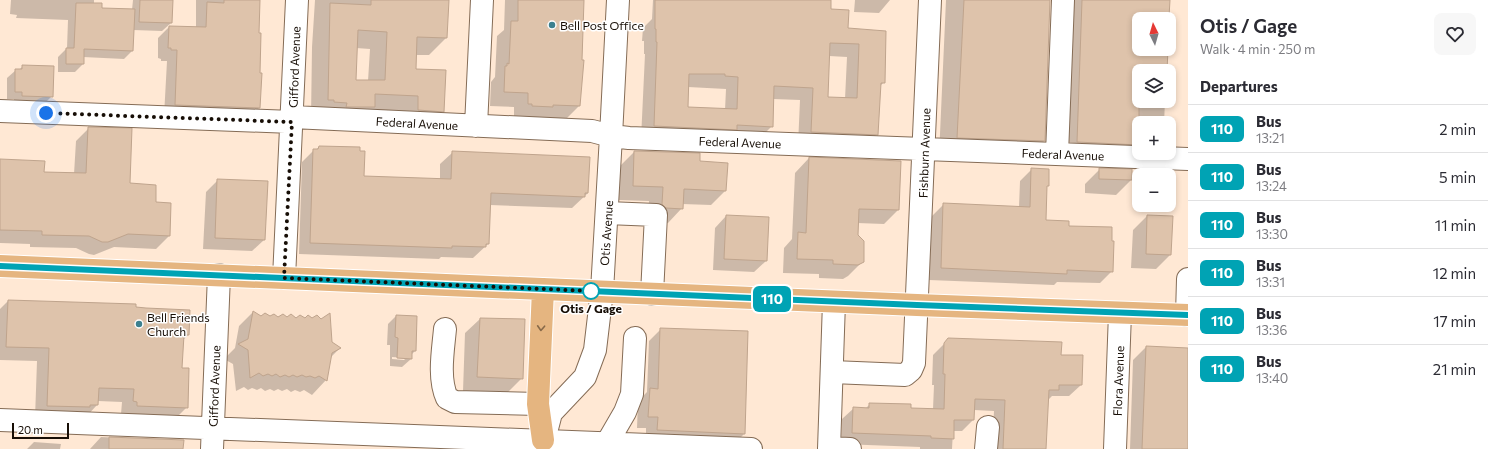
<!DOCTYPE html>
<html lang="en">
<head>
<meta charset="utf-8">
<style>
	:root { --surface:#fff; --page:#f7f7f7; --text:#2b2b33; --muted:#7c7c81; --line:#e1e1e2 }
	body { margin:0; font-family:Commissioner,sans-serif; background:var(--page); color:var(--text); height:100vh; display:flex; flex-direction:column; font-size:15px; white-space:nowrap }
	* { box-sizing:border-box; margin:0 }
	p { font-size:13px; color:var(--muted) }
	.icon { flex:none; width:22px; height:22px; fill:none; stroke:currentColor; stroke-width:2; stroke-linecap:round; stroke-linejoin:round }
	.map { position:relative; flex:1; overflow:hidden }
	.drawer { display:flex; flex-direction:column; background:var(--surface); width:300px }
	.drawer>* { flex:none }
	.badge { padding:0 8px; border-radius:6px; font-size:14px; line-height:26px }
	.needle { width:26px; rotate:355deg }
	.tools { position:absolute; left:1132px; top:12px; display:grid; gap:8px }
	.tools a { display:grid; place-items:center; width:44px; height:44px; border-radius:8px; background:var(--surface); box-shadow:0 2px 6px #0003; font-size:20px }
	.scale { position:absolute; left:12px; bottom:10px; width:57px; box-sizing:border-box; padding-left:4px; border:2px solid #170e06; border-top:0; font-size:11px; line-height:14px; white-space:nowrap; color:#170e06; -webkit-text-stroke:3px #fff; paint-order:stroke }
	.you { position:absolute; width:20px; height:20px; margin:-10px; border:3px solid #fff; border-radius:50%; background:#1a73e8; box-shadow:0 0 0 6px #1a73e833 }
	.map>.badge { position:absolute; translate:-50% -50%; box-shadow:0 0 0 2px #fff }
	h2 { padding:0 12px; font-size:15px; line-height:36px }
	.round { display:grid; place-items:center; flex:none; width:42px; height:42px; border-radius:8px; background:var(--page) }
	.head { display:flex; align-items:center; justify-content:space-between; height:68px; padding:0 12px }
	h1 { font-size:19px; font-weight:600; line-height:30px }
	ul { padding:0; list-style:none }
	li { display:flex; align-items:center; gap:12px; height:48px; padding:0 12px; border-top:1px solid var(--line) }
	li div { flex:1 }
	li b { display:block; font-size:15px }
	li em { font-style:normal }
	li .badge { min-width:44px; font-weight:700; text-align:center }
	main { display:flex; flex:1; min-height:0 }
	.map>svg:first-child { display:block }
</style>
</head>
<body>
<main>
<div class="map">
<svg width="1188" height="449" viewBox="0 0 1188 449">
	<rect width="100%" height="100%" fill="#ffe8d4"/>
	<!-- shadow -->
	<path fill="#0003" fill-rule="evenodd" d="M11,0H94V4L101,9L132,10L133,0H172L171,23L162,31L133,30L132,51L124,59L83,57V64L75,72H58V57L67,48L68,20L16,18L17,15L10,14Z
		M196,0H259L258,34L259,108L248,119L164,116L167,61H161V59L158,58V38L169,27L196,28Z
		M315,0H448L446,38L429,55H416L415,70L443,111L426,129L311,117L312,47ZM356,48L370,49L368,81L355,80Z
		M505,0H583L579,106L564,121L514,118V107L490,106L491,82L495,77L497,36L504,30Z
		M653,0H830V10L847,29L885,32L884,82L879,87L877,134L865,147L798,145L800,100L773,99L772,126L759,139H641L645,54H644V41H642L643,28L652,19ZM829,56L847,57L845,99L827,98ZM688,87L726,89L725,110L687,108Z
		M855,0H890L879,13L854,12Z
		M946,0H1050L1044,141L1025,159L939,156Z
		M1065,0H1169L1168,19H1139V49H1167L1166,71H1139V101H1165L1164,123H1139V153L1059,160Z
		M23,66L52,96L44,104L14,103V99H7V78L16,70H19Z
		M89,128L129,184L155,203L170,204L169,236L156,249L114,247L94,255L89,254L76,248L30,247V244L0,243V160L43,172L74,174L76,141Z
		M319,147L363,177L440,180V164L452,153L589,158L588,193L572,208L490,205L488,244L473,258L441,257L439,259L299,254L302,162L314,150H316Z
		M634,152L699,162L726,190L711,205L682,204V208L668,223L651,222L648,219L649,201L618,200L620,166Z
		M809,158L898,210L884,224L857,223V236L863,261L848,276L843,279L819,278V274L783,273L784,248L792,239L795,173Z
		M1032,169L1048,185L1046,187L1045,221L1068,227L1111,242L1112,271L1100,283L1057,282L1054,285L929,280L932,216L944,204L1019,207L1020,181Z
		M1100,169L1131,170V180L1116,195L1085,193V184Z
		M218,180L264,240L252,251L203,249L206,192Z
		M726,216L766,261L754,272L713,270L715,228Z
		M1147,216L1170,255L1156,269L1131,268L1133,230Z
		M8,301L135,307L188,335L183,340L181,369L187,407L174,420L121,414L122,402L98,401L97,405L85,418H35L37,361L0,360V309Z
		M253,312L261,317L278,318L331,343L340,348L330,358L326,380L312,395L304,390L300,392L295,390L291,392L287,389L282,391L278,389L274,391L270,389L265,391L261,388L257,390L252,388L248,390L244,387L236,391L233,364L224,359L235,348L239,326Z
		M396,316L415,351L411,355V359L402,367L390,366V345H387L388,324ZM392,357L406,358L404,360L392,359Z
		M480,319L522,378L507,393L463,391L465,333Z
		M661,329L747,332L744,434L732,446L646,441V428H637L638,401L647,392L649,341Z
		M949,339L1060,356H1082L1081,385L1069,396H1052L1047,401L1045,449H992L994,411L974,410L973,420L962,431H953L952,449H920V447L841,444L842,419L854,408L865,409L870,404L910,409H933L934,385H932L933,355Z
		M1146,347L1188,349V449H1130L1133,360Z
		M101,437L183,441L182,449H90Z
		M34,442L61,444L60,449H27Z"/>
	<!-- building -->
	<path fill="#dec3ab" stroke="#bfa48d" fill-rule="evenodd" d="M140,0H173L172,23L139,22Z
		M224,0H260L259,33H261L260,73H262L260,108L175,105L177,50H171V48H168L169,26L206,27L207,2L224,3Z
		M371,0H449L447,38L417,37L416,69L446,70L444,112L418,110V96L375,94V107H346L347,103L334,102V100H328L330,3L371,5ZM358,30L387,32L385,80H356Z
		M518,0H584L582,60H584L580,106L553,105V107L532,106V104H528V93L504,92L505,66H507V63L509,64L511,21H518Z
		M655,0H831V9L849,10L848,28L886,31L885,83H881L878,135L811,132L813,88L774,86L773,127L737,125V130L654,126L657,42H656V29H655ZM830,43L859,44L857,98L828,97ZM689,74H725V76L738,77L737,109L688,107Z
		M964,0H1050L1045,141L957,138Z
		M1082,0H1170L1169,17L1139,16V49H1168L1167,71H1139V145L1077,142Z
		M76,3H102V8L135,9L133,51L84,49V64H66V48H74Z
		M22,65L54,66L53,97L22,96V92H15V69H22Z
		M88,127L132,128L130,183L156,185V202L171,203L170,236L128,234L108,242H102L89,236L42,235V231L0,230V159L45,161L44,172L86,173Z
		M319,146L360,147V151H365L364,176L451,179L452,151L590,157L588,193H585V197L491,193L489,244H486V247L452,246V248L310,243L313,149H318Z
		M634,151L700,153V161L728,163L726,191L684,189L683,209L666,208L662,204L663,187L633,186Z
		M809,157L901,161L899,210L859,209L858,235L864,241V262L858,265L833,264V260L797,259L798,232L806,233Z
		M1031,168L1049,169V186H1047L1046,220L1069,221V226L1112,227V241H1114L1113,272L1067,270V274L941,268L943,203L1030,207Z
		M1099,168L1132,169V180L1099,179Z
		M217,179L268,181L265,240L215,238Z
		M726,215L769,217L767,261L724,259Z
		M1147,215L1173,216L1171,255L1146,254Z
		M8,300L136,304V307L146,308L190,310L189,335H184L182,368H189L188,408L137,406V402L133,401L134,389L99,388L98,405H90V407L47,406L49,348L6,347Z
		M253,311L261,316L265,313L270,316L274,314L278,317L283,314L287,317L291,314L296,318L300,315L305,318L308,315L312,318L317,315L321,319L330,313L332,342L341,348L332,353L327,381L319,376L315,378L310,376L306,377L302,375L297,377L293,375L289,377L285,375L280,377L276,374L272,376L268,374L263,376L259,373L250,378L248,350L238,344L248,339Z
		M396,315L417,316L416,351H412V359L397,358L398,338L395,337Z
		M480,318L525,319L523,379L477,377Z
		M660,328L748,331L745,434L657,430L658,417H648L650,388L658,389Z
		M948,338L1062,342L1061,355H1083L1082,385H1059V390H1049L1046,449H1003L1005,400L975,399L974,420H954V439L931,438V436L852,433L853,407L869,408V403L911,404V408L944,409L945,374H943L944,343Z
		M1146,346L1188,348V449H1142Z
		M109,437L184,440L183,449H109Z"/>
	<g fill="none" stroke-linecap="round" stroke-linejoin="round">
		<defs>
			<path id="minor" d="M0,111L292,122
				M292,117L592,131L611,136L629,138L1188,159
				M476,126L482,0
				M1057,154L1063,0
				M607,213L656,215L652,294
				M284,278L297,0
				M1187,315L1188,279
				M445,329C443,351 438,378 447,398L455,402L538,404
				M832,372L905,375L911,370L914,363L930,0
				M0,420L751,449
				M543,444L551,413L585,377L595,350L602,291L611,136L618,0
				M829,448L850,449
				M212,449L219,275
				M607,449V443L625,412L632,394L635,338
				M829,449L834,302
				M986,449L988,427
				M1115,449L1120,313"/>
			<path id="major" d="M0,266L917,305L1188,315
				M543,440L538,404L543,289"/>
		</defs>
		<!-- minor casing -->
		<use href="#minor" stroke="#856c56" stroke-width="24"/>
		<!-- major casing -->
		<use href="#major" stroke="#fff" stroke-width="24"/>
		<!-- minor -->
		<use href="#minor" stroke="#fff" stroke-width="22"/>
		<!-- major -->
		<use href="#major" stroke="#e5b580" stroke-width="22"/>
	</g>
	<!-- one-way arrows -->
	<defs><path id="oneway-chevron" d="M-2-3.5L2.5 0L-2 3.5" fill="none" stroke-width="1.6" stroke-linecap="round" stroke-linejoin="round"/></defs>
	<use stroke="#886a49" href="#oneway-chevron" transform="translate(541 328) rotate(93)"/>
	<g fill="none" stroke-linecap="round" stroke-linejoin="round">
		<defs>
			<path id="line" d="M0,266L917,305L1188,315"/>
		</defs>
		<!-- line casing -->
		<use href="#line" stroke="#fff" stroke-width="9"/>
		<!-- line -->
		<use href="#line" stroke="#00a3b4" stroke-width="6"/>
		<!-- walk -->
		<path stroke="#170e06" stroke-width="4" stroke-dasharray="0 7.2" d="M46,113L292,122L284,278L591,291"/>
	</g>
	<!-- markers -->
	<g fill="#3c808f" stroke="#fff" stroke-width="1.5">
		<circle cx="552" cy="25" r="4"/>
		<circle cx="139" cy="324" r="4"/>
	</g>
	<circle fill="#fff" stroke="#00a3b4" stroke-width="2" cx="591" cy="291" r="8"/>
	<g text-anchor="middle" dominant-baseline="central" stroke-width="3" stroke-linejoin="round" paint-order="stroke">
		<!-- poi labels -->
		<g font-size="12" fill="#170e06" stroke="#fff" text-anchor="start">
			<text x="560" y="25">Bell Post Office</text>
			<text x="147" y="317">Bell Friends<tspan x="147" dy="14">Church</tspan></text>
		</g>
		<!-- street labels -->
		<g font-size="12" fill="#170e06" stroke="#fff">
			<text transform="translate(294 67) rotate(-88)">Gifford Avenue</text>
			<text transform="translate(417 123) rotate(3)">Federal Avenue</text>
			<text transform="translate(740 142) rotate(2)">Federal Avenue</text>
			<text transform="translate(924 153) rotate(-88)">Fishburn Avenue</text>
			<text transform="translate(1063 154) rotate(2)">Federal Avenue</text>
			<text transform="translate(606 233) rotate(-86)">Otis Avenue</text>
			<text transform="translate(1118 381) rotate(-88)">Flora Avenue</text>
			<text transform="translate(214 386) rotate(-88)">Gifford Avenue</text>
		</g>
		<!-- stop labels -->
		<g font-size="12" font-weight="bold" fill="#170e06" stroke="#fff">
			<text x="591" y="308">Otis / Gage</text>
		</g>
	</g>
</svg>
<div class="tools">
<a><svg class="needle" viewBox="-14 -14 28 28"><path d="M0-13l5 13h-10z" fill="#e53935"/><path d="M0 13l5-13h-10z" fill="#7c7c81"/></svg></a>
<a><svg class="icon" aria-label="layers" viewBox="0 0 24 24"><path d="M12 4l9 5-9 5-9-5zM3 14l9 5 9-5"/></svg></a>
<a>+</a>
<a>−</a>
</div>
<div class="scale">20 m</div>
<div class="you" style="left:46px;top:113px"></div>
<b class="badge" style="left:772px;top:299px;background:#00a3b4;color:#fff">110</b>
</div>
<section class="drawer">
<div class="head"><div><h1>Otis / Gage</h1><p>Walk · 4 min · 250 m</p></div><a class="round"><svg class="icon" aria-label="heart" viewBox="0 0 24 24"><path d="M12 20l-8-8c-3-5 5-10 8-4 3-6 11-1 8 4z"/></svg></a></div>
<h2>Departures</h2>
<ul>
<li><span class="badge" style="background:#00a3b4;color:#fff">110</span><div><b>Bus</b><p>13:21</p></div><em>2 min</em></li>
<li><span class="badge" style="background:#00a3b4;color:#fff">110</span><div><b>Bus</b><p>13:24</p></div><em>5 min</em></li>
<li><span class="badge" style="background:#00a3b4;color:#fff">110</span><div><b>Bus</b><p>13:30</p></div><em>11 min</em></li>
<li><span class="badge" style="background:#00a3b4;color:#fff">110</span><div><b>Bus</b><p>13:31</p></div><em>12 min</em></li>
<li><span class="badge" style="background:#00a3b4;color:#fff">110</span><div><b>Bus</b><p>13:36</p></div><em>17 min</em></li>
<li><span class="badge" style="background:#00a3b4;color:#fff">110</span><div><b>Bus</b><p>13:40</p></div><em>21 min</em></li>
</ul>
</section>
</main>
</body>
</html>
